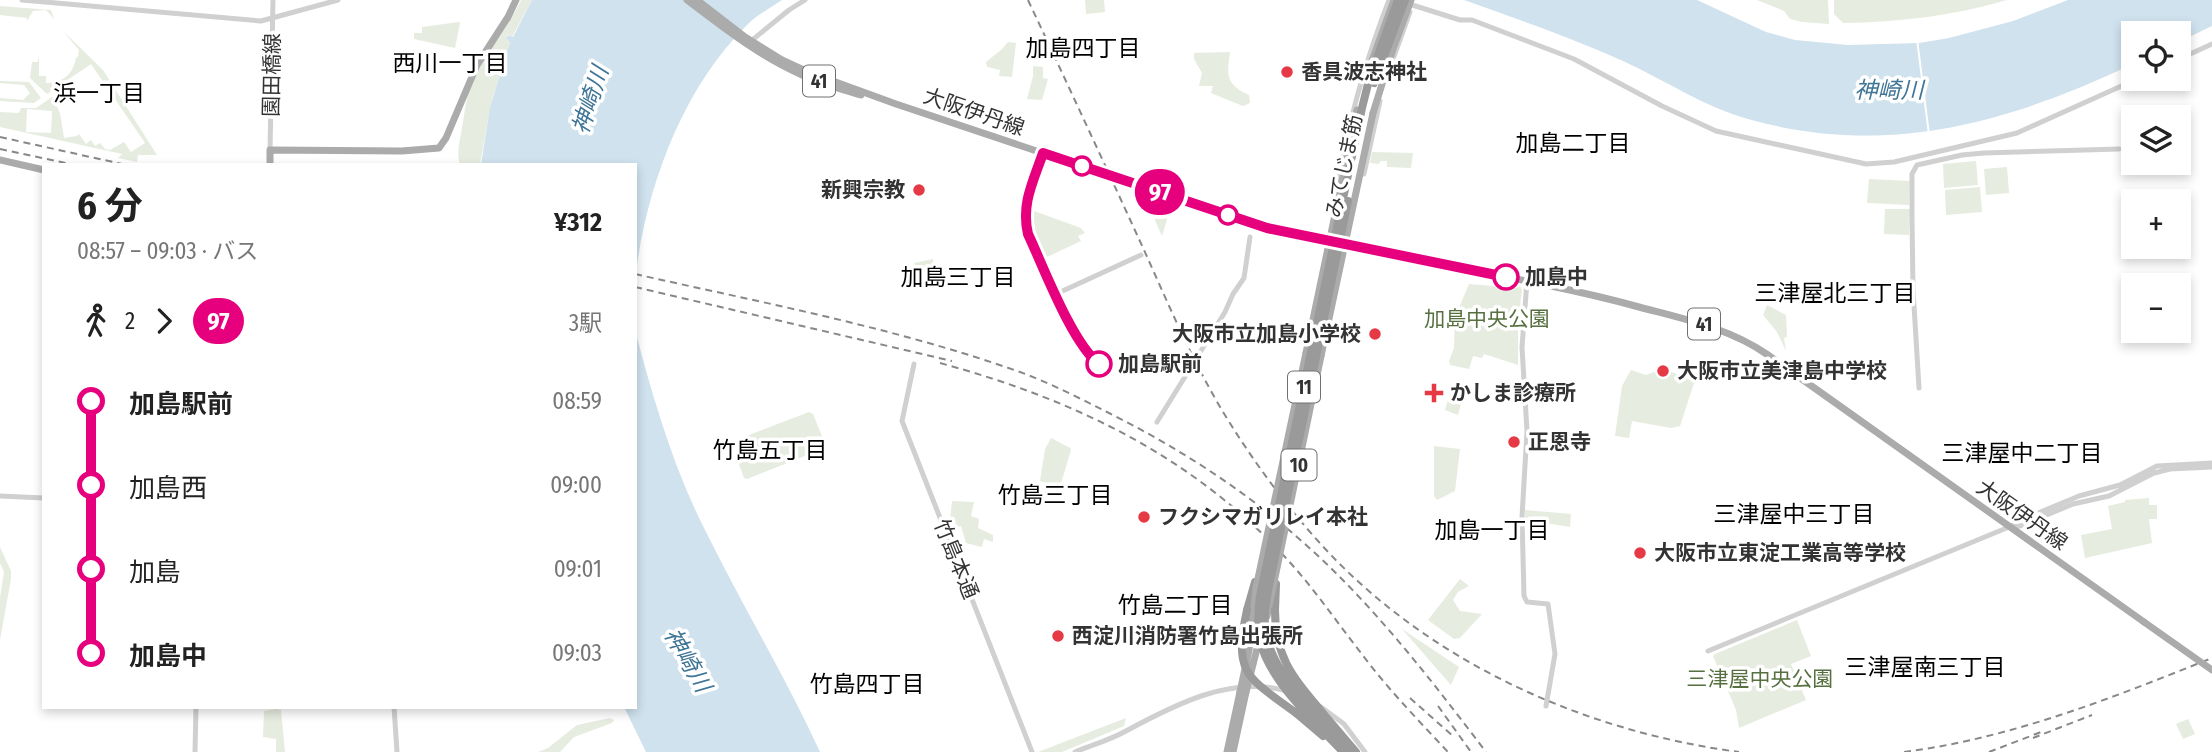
<!DOCTYPE html>
<html lang="ja">
<head>
<meta charset="utf-8">
<style>
	:root { --surface:#fff; --page:#f6f6f6; --text:#222; --muted:#767676 }
	body { margin:0; font-family:"Fira Sans Condensed","Noto Sans JP",sans-serif; background:var(--page); color:var(--text); height:100vh; display:flex; flex-direction:column; font-size:26px; white-space:nowrap }
	* { box-sizing:border-box; margin:0 }
	p { font-size:23px; color:var(--muted) }
	.icon { flex:none; width:38px; height:38px; fill:none; stroke:currentColor; stroke-width:2; stroke-linecap:round; stroke-linejoin:round }
	.map { position:relative; flex:1; overflow:hidden }
	.panel { position:absolute; left:42px; top:163px; width:595px; height:546px; display:flex; flex-direction:column; background:var(--surface); border-radius:0px; box-shadow:0 4px 10px #0003 }
	.panel>* { flex:none }
	.badge { padding:0 14px; border-radius:23px; font-size:24px; line-height:46px }
	.buttons { position:absolute; left:2121px; top:21px; display:grid; gap:14px }
	.buttons a { display:grid; place-items:center; width:70px; height:70px; border-radius:0px; background:var(--surface); box-shadow:0 4px 10px #0003; font-size:35px }
	.map>.badge { position:absolute; translate:-50% -50%; box-shadow:0 0 0 4px #fff }
	.legs { display:flex; align-items:center; gap:10px; height:77px; padding:0 35px; font-size:23px }
	.legs p { margin-inline-start:auto }
	.overview { display:flex; align-items:center; justify-content:space-between; height:119px; padding:0 35px }
	h1 { font-size:38px; font-weight:700; line-height:52px }
	ul { padding:0 35px; list-style:none }
	li { display:flex; align-items:center; gap:24px; height:84px; font-size:26px }
	li i { display:grid; place-items:center; width:10px; height:100%; margin:0 9px; background:currentColor }
	li i::after { content:''; width:18px; height:18px; margin:-9px; border:5px solid; border-radius:50%; background:var(--surface) }
	li p { margin-inline-start:auto }
	li:first-child i { background:linear-gradient(#0000 50%,currentColor 0) }
	li:last-child i { background:linear-gradient(currentColor 50%,#0000 0) }
	.map>svg:first-child { display:block }
</style>
</head>
<body>
<div class="map">
<svg width="2212" height="752" viewBox="0 0 2212 752">
	<rect width="100%" height="100%" fill="#fff"/>
	<!-- green -->
	<path fill="#e6ecdf" fill-rule="evenodd" d="M521,0H532L512,37L508,34L506,37L510,42L491,103L480,164H460C456,154 460,140 462,128C465,111 466,95 473,80C486,51 508,29 521,0Z
		M1085,0H1104L1105,12L1086,14Z
		M1757,0H1828L1829,24L1802,22L1790,19L1784,11Z
		M1834,0H2007C1953,16 1899,22 1843,23L1834,14Z
		M0,6L51,10L54,19L46,10L33,11L27,21V18L0,15Z
		M459,22L460,23L455,48L414,39V33H422V27Z
		M63,31L103,70L157,155H138L137,162L118,158L122,154L0,127V112L19,113L21,108H36L52,97L60,113L64,138L77,136L79,134L86,144L91,140L95,146L100,143L105,149L110,150L124,142L131,152L145,143L91,64L47,94L30,78L32,62H38L39,54V76H46V83C63,83 73,74 76,58L78,57L79,50ZM27,109L52,111L51,133L26,132Z
		M1008,42L1016,43L1012,77L999,76L1000,70L987,67L986,62L1002,49Z
		M1230,52C1227,75 1225,84 1249,95L1250,103L1243,106L1211,93L1213,86H1199L1202,73L1194,59V53Z
		M1033,66L1043,67V78L1048,79L1042,100L1027,99L1033,76Z
		M0,81L29,82L41,98L34,103L0,101V98L23,100L30,93L24,85L0,83Z
		M1372,152L1413,153L1411,168L1387,167V161H1380L1379,164L1370,163Z
		M1976,161L1978,185L1944,188L1943,164Z
		M2007,167L2009,193L1986,195L1984,169Z
		M1869,179L1910,181L1909,205L1867,203Z
		M1980,187L1982,212L1946,215L1945,190Z
		M1146,194L1172,203L1162,236L1146,200Z
		M1885,209H1910L1909,235L1884,234Z
		M1034,211L1081,228L1085,233L1078,236L1081,241L1047,257L1036,234L1032,213Z
		M933,259V265L922,278L914,263Z
		M1469,284L1517,288L1520,286L1522,290L1518,322V365L1484,354L1482,358L1473,356L1469,369L1450,365L1449,361L1454,348L1455,317Z
		M1767,305L1786,315L1787,337L1784,338L1786,351L1777,332L1763,315Z
		M1662,369L1695,380L1680,426L1671,428L1632,421L1629,438L1615,436L1622,386L1631,370L1646,375Z
		M1450,393L1463,396L1458,415L1445,410Z
		M809,412L813,414L826,446L825,448L747,479L744,478L737,459L736,440Z
		M1051,438L1070,448L1071,450L1060,487L1040,481L1045,449Z
		M1434,446L1460,449L1455,491L1437,500L1434,496Z
		M2149,498V505H2157V519H2149L2152,543L2085,558L2081,535L2112,529L2108,506L2125,502V500Z
		M952,501L974,502L971,516L979,519L978,528L993,535V542L984,539L982,547L966,543L961,526L949,530L947,523L950,521Z
		M1525,510L1571,514L1570,527L1527,520L1525,517Z
		M0,547L11,571V579L0,640V598L4,572L0,563Z
		M1460,579L1469,586L1458,592L1453,600L1460,611L1482,614L1460,638L1454,639L1428,620Z
		M1797,620L1811,656L1791,664L1806,700L1739,728L1736,710L1713,656L1715,654Z
		M1402,629L1459,667L1451,685Z
		M277,709L281,710L285,752H276V739L263,737L264,711Z
		M610,718L614,720L612,723L574,737L560,752H538L548,748L577,725Z
		M1126,718L1124,726L1062,752H1038Z
		M2188,719L2195,734L2183,739L2176,724Z"/>
	<!-- water -->
	<path fill="#cfe2ee" d="M532,0H782C770,8 757,15 747,25C681,90 646,189 635,279V164H481L490,107L510,42L506,38L508,35L513,37Z
		M1464,0H1697L1766,32L1795,40L1848,45L1919,43L1949,38L2013,21L2068,0H2212V26L2179,42V33H2133V64C2008,123 1886,158 1748,119C1704,107 1665,80 1623,61C1572,38 1517,19 1464,0Z
		M635,330C653,398 673,467 705,530C742,605 785,676 820,752H646L624,707H635Z"/>
	<!-- pier -->
	<path fill="#fff" d="M1916,39H1918L1930,135H1928Z"/>
	<g fill="none" stroke-linecap="round" stroke-linejoin="round">
		<!-- minor -->
		<path stroke="#d0d0d0" stroke-width="5" d="M22,0L261,21L338,0
			M1406,3L1460,20H1472L1574,59L1662,106L1716,131L1866,164L1894,162L2017,133L2137,79
			M751,41L789,10L805,0
			M2179,59L2212,44
			M1391,65L1410,12
			M270,150L273,0
			M1043,153C1033,182 1020,204 1028,234L1076,336
			M1364,174L1380,101
			M1337,192C1338,175 1342,159 1346,143C1356,94 1371,47 1389,0
			M1527,281L1522,347L1527,431L1522,517L1524,596L1527,602L1548,604L1555,654L1546,706
			M1056,294L1141,255
			M914,364L902,421L1032,752
			M1919,388L1913,289L1912,219V174L1917,165L1962,155L1984,153L2119,149
			M1157,422L1225,312L1233,294L1244,278L1250,237
			M0,496L44,498
			M2013,527L2020,526L2073,504L2109,496L2154,473L2170,469L2212,467
			M1708,651L2009,527L2019,521L2079,496L2120,485L2157,466L2212,463
			M394,707L397,752
			M1321,707L1344,724L1365,752
			M195,752L196,707
			M1075,752C1092,745 1110,740 1126,731C1174,705 1231,675 1287,691"/>
		<!-- major -->
		<path stroke="#ababab" stroke-width="7" d="M687,0C723,27 759,56 800,74C819,83 841,89 861,95
			M697,0L745,37L782,60L808,72L896,104L1228,215C1362,258 1504,270 1639,307C1684,319 1729,328 1768,355L2144,622
			M0,160L44,170
			M270,164V150L402,151L439,148L446,138L477,65L508,17L516,0
			M1306,353L1357,110
			M1321,356L1373,113
			M1227,752L1240,692
			M1233,752L1246,692"/>
		<!-- highway -->
		<path stroke="#9a9a9a" stroke-width="8" d="M1247,610L1255,582
			M1275,610L1276,584
			M1322,712L1356,752
			M1296,713L1323,736"/>
		<!-- rail -->
		<path stroke="#888" stroke-width="2" stroke-dasharray="7 5" stroke-linecap="butt" d="M1028,0C1067,83 1106,167 1144,250C1171,310 1197,372 1233,428C1261,472 1294,516 1330,554C1437,666 1588,732 1739,752
			M0,137L122,164
			M0,149L70,164
			M635,274C764,303 896,328 1020,372C1050,383 1079,398 1107,412C1175,446 1240,487 1297,537C1369,599 1429,677 1486,752
			M635,287L952,361
			M940,363C1072,399 1191,455 1285,557C1313,587 1336,621 1361,653C1387,688 1418,720 1448,752
			M1410,698L1454,737
			M1438,706L1471,752
			M2033,738L2092,715
			M1904,752C2012,738 2112,698 2212,658
			M1989,752L2041,732"/>
		<!-- major-bridge -->
		<path stroke="#ababab" stroke-width="7" d="M1368,72L1394,0
			M1373,113L1393,49L1411,0
			M1267,616L1321,356
			M2144,622L2212,670
			M1240,692L1249,650L1256,588L1306,353
			M1246,692L1260,637"/>
		<!-- highway-bridge -->
		<path stroke="#9a9a9a" stroke-width="8" d="M1374,83L1405,0
			M1348,201L1269,586C1266,602 1263,618 1266,634C1274,677 1322,720 1350,752
			M1247,610C1233,674 1247,677 1296,713
			M1275,610C1275,658 1293,677 1322,712
			M1343,752C1315,722 1268,680 1260,640C1257,625 1258,611 1260,596L1362,108L1369,80L1398,0"/>
	</g>
	<g fill="none" stroke-linecap="round" stroke-linejoin="round">
		<defs>
			<path id="line-1" d="M1099,364C1072,343 1044,268 1028,234C1021,204 1033,182 1043,153L1267,228L1506,277"/>
		</defs>
		<!-- line-1 casing -->
		<use href="#line-1" stroke="#fff" stroke-width="16"/>
		<!-- line-1 -->
		<use href="#line-1" stroke="#e6007e" stroke-width="10"/>
	</g>
	<!-- markers -->
	<g fill="#e63946" stroke="#fff" stroke-width="2.5">
		<circle cx="1287" cy="72" r="7"/>
		<circle cx="919" cy="190" r="7"/>
		<circle cx="1375" cy="334" r="7"/>
		<circle cx="1663" cy="371" r="7"/>
		<path d="M1430.5 382.5h7v7h7v7h-7v7h-7v-7h-7v-7h7z"/>
		<circle cx="1514" cy="442" r="7"/>
		<circle cx="1144" cy="517" r="7"/>
		<circle cx="1640" cy="553" r="7"/>
		<circle cx="1058" cy="636" r="7"/>
	</g>
	<g fill="#fff" stroke="#e6007e" stroke-width="3.5">
		<circle cx="1082" cy="166" r="9"/>
		<circle cx="1228" cy="215" r="9"/>
		<circle cx="1506" cy="277" r="12"/>
		<circle cx="1099" cy="364" r="12"/>
	</g>
	<g text-anchor="middle" dominant-baseline="central" stroke-width="7" stroke-linejoin="round" paint-order="stroke">
		<!-- shield labels -->
		<g fill="#fff" stroke="#707070" stroke-width="2">
			<rect x="803" y="65.5" width="32" height="31" rx="5"/>
			<rect x="1688" y="308.5" width="32" height="31" rx="5"/>
			<rect x="1288" y="371.5" width="32" height="31" rx="5"/>
			<rect x="1281.5" y="449.5" width="35" height="31" rx="5"/>
		</g>
		<g font-size="19" font-weight="bold" fill="#333">
			<text x="819" y="81">41</text>
			<text x="1704" y="324">41</text>
			<text x="1304" y="387">11</text>
			<text x="1299" y="465">10</text>
		</g>
		<!-- poi labels -->
		<g font-size="21" font-weight="bold" fill="#333" stroke="#fff" text-anchor="start">
			<text x="1301" y="72">香具波志神社</text>
			<text x="905" y="190" text-anchor="end">新興宗教</text>
			<text x="1361" y="334" text-anchor="end">大阪市立加島小学校</text>
			<text x="1677" y="371">大阪市立美津島中学校</text>
			<text x="1450" y="393">かしま診療所</text>
			<text x="1528" y="442">正恩寺</text>
			<text x="1158" y="517">フクシマガリレイ本社</text>
			<text x="1654" y="553">大阪市立東淀工業高等学校</text>
			<text x="1072" y="636">西淀川消防署竹島出張所</text>
		</g>
		<!-- street labels -->
		<g font-size="21" fill="#333" stroke="#fff">
			<text transform="translate(272 75) rotate(-89)">園田橋線</text>
			<text transform="translate(974 112) rotate(19)">大阪伊丹線</text>
			<text transform="translate(1344 166) rotate(-78)">みてじま筋</text>
			<text transform="translate(2022 515) rotate(35)">大阪伊丹線</text>
			<text transform="translate(956 559) rotate(68)">竹島本通</text>
		</g>
		<!-- stop labels -->
		<g font-size="21" font-weight="bold" fill="#333" stroke="#fff" text-anchor="start">
			<text x="1525" y="277">加島中</text>
			<text x="1118" y="364">加島駅前</text>
		</g>
		<!-- park labels -->
		<g font-size="21" fill="#56703f" stroke="#fff">
			<text x="1487" y="319">加島中央公園</text>
			<text x="1760" y="679">三津屋中央公園</text>
		</g>
		<!-- neighbourhood labels -->
		<g font-size="23" fill="#000" stroke="#fff">
			<text x="1083" y="48">加島四丁目</text>
			<text x="450" y="63">西川一丁目</text>
			<text x="99" y="93">浜一丁目</text>
			<text x="1573" y="143">加島二丁目</text>
			<text x="958" y="277">加島三丁目</text>
			<text x="1835" y="293">三津屋北三丁目</text>
			<text x="770" y="450">竹島五丁目</text>
			<text x="2022" y="453">三津屋中二丁目</text>
			<text x="1055" y="495">竹島三丁目</text>
			<text x="1794" y="514">三津屋中三丁目</text>
			<text x="1492" y="530">加島一丁目</text>
			<text x="1175" y="605">竹島二丁目</text>
			<text x="1925" y="667">三津屋南三丁目</text>
			<text x="867" y="684">竹島四丁目</text>
		</g>
		<!-- water labels -->
		<g font-size="23" font-style="italic" fill="#3f7597" stroke="#fff">
			<text x="1889" y="90">神崎川</text>
			<text transform="translate(590 100) rotate(-72)">神崎川</text>
			<text transform="translate(688 660) rotate(60)">神崎川</text>
		</g>
	</g>
</svg>
<div class="buttons">
<a><svg class="icon" aria-label="locate" viewBox="0 0 24 24"><circle cx="12" cy="12" r="6"/><path d="M12 2v4M12 18v4M2 12h4M18 12h4"/></svg></a>
<a><svg class="icon" aria-label="layers" viewBox="0 0 24 24"><path d="M12 4l9 5-9 5-9-5zM3 14l9 5 9-5"/></svg></a>
<a>+</a>
<a>−</a>
</div>
<b class="badge" style="left:1160px;top:192px;background:#e6007e;color:#fff">97</b>
<section class="panel">
<div class="overview"><div><h1>6 分</h1><p>08:57 – 09:03 · バス</p></div><b>¥312</b></div>
<div class="legs"><svg class="icon" aria-label="walk" viewBox="0 0 24 24"><circle cx="13" cy="4" r="2"/><path d="M13 8l-2 6 4 7M11 14l-3 7M7 12l3-4h3l4 4"/></svg>2<svg class="icon" aria-label="forward" viewBox="0 0 24 24"><path d="M9 5l7 7-7 7"/></svg><b class="badge" style="background:#e6007e;color:#fff">97</b><p>3駅</p></div>
<ul>
<li><i style="color:#e6007e"></i><b>加島駅前</b><p>08:59</p></li>
<li><i style="color:#e6007e"></i><span>加島西</span><p>09:00</p></li>
<li><i style="color:#e6007e"></i><span>加島</span><p>09:01</p></li>
<li><i style="color:#e6007e"></i><b>加島中</b><p>09:03</p></li>
</ul>
</section>
</div>
</body>
</html>
